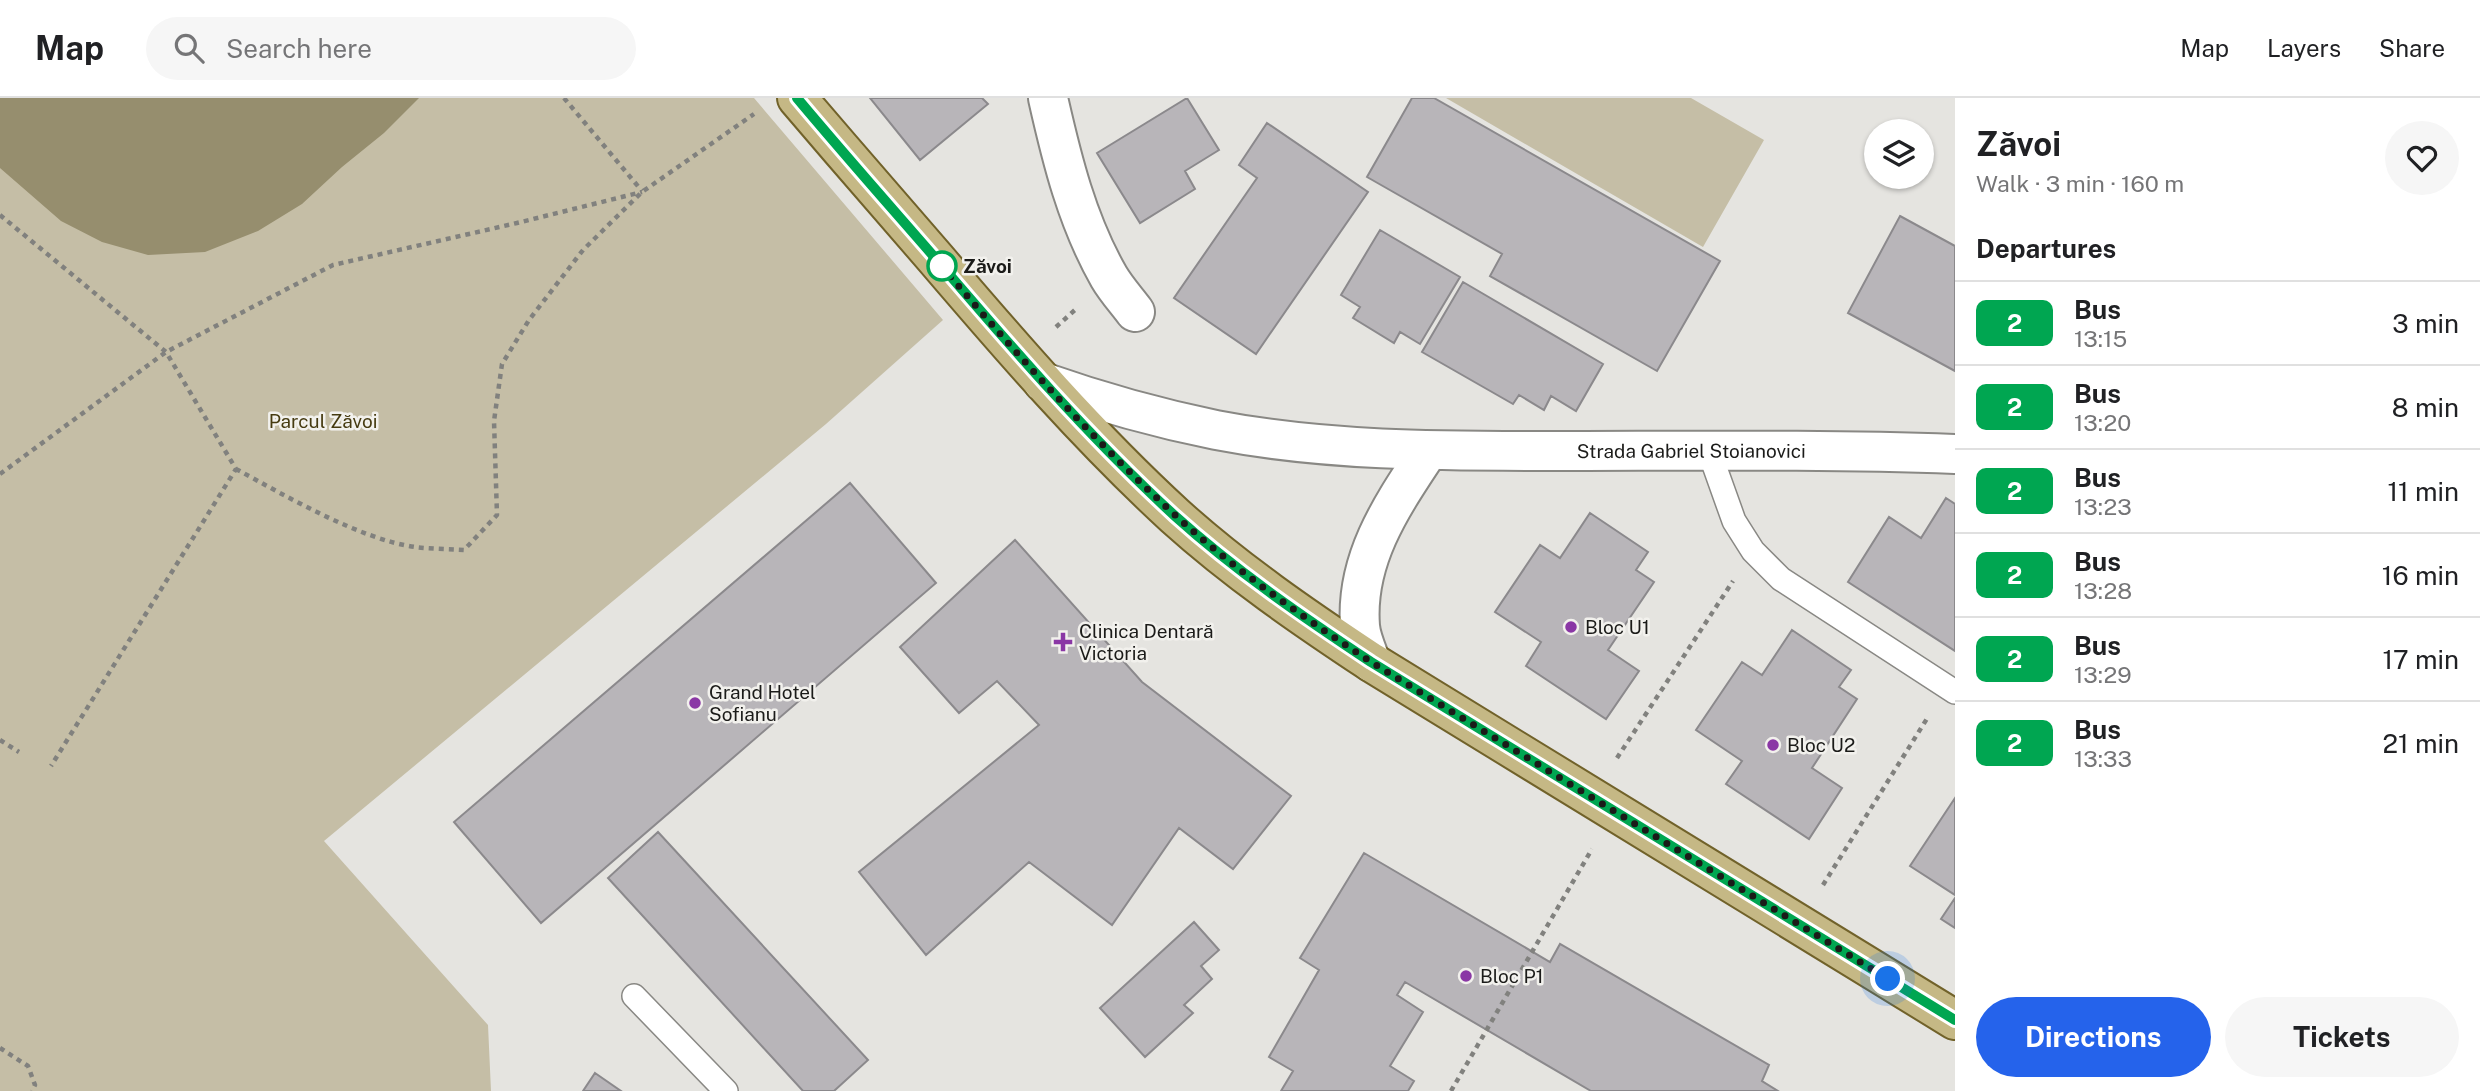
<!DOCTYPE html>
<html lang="en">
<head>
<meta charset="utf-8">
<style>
	:root { --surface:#fff; --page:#f6f6f6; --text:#202124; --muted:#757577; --line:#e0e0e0; --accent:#2563eb }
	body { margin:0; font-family:"Public Sans",sans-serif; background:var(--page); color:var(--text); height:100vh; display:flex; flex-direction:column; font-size:26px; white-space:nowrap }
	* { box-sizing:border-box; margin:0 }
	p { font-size:23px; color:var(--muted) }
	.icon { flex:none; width:38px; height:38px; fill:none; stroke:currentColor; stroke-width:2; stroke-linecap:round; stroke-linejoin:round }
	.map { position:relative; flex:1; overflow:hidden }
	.drawer { display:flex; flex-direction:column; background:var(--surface); width:525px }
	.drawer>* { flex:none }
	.badge { padding:0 14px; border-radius:10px; font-size:24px; line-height:46px }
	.fabs { position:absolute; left:1864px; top:21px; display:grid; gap:14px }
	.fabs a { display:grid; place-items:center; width:70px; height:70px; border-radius:50%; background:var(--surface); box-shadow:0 2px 5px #0004; font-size:35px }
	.you { position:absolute; width:35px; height:35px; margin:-18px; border:5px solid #fff; border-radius:50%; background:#1a73e8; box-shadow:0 0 0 10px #1a73e833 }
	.map>.badge { position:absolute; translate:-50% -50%; box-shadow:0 0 0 4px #fff }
	h2 { padding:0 21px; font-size:26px; line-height:63px }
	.round { display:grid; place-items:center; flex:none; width:74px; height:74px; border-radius:37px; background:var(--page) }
	.head { display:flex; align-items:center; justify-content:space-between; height:119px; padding:0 21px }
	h1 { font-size:33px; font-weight:700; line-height:52px }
	.button { display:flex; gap:14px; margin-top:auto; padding:14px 21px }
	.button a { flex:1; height:80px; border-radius:42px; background:var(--accent); color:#fff; font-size:28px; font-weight:700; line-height:80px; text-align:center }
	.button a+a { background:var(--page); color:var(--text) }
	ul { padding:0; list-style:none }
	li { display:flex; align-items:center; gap:21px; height:84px; padding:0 21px; border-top:2px solid var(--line) }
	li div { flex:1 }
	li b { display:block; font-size:26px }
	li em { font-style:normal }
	li .badge { min-width:77px; font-weight:700; text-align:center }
	header { display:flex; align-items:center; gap:42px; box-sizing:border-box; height:98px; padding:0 35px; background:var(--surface); border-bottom:2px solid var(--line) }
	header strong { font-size:33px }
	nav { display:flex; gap:38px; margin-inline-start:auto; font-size:24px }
	.search { width:490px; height:63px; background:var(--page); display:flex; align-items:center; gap:18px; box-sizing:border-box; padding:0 24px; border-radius:38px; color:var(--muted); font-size:26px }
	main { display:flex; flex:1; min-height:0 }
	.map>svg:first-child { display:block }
</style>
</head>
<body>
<header>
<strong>Map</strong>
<div class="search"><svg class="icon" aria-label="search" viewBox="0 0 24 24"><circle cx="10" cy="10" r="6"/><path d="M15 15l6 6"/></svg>Search here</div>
<nav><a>Map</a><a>Layers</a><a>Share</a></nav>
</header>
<main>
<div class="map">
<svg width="1955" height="993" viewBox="0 0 1955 993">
	<rect width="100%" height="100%" fill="#e5e4e0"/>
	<!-- green -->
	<path fill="#c5bea6" d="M0,0H754L943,222L826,326L324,743L488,927L491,993H0Z
		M1446,0H1691L1764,42L1703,149Z"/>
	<!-- water -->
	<path fill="#968e6e" d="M0,0H419L384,35L342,69L302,106L258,133L205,154L148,157L102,144L61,123L0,70Z"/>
	<!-- building -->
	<path fill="#b8b5b9" stroke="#8b898c" stroke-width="2" d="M870,0H982L988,6L920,62Z
		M1187,0L1219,52L1185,73L1195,91L1140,125L1097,55Z
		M1412,0H1434L1720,163L1657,273L1490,178L1502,156L1367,79Z
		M1267,25L1368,94L1256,256L1174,200L1257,80L1239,67Z
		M1900,118L1955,148V273L1848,215Z
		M1380,132L1460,179L1420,246L1400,234L1394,245L1353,220L1360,209L1341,197Z
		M1463,184L1603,266L1576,313L1551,298L1544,312L1519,297L1513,306L1422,254Z
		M850,385L936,485L541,825L454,724Z
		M1946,400L1955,406V553L1848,484L1889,419L1921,440Z
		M1590,415L1648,454L1636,472L1654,484L1608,552L1639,573L1606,621L1526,568L1541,544L1495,514L1540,447L1560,460Z
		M1015,442L1142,584L1291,698L1233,771L1179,730L1112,827L1029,764L926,857L859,774L1039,627L997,583L959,615L900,549Z
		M1792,532L1851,572L1839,589L1857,601L1812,670L1842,690L1809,741L1726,686L1742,663L1696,632L1742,564L1762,577Z
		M1955,700V797L1910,768Z
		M658,734L868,962L834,993H803L608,780Z
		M1364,755L1550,864L1560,846L1769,967L1762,983L1778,993H1591L1405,884L1397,897L1423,914L1390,968L1414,983L1408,993H1281L1293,973L1269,959L1319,872L1300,860Z
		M1955,800V830L1941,821Z
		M1194,824L1219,852L1201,868L1212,881L1184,907L1193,915L1145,959L1100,910Z
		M595,975L621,993H583Z"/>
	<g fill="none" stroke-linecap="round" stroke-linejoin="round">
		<defs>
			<path id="lane" d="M1709,353L1734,423L1753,453L1781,481L1955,594
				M634,898L726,993"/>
			<g id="street">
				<path d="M1048,0C1062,62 1077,123 1109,179C1116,191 1126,202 1135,214"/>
				<path id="s1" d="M1043,284C1100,304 1157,320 1216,332C1325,353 1438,353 1548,353C1684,353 1819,351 1955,356"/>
				<path d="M1371,564C1367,553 1361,540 1360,528C1355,460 1393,406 1428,353"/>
			</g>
			<path id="primary" d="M797,0C843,54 890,108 936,161C1012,250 1089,339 1175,418C1236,473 1303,519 1371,564L1955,922"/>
		</defs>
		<!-- lane casing -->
		<use href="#lane" stroke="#898884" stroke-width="26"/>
		<!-- street casing -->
		<use href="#street" stroke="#898884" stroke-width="42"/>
		<!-- primary casing -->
		<use href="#primary" stroke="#71622a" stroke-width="42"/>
		<!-- path -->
		<path stroke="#81817e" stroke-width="4.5" stroke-dasharray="5 5" stroke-linecap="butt" d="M564,0L642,93
			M0,117L166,254L236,371L51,668
			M1056,229L1076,211
			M236,371C286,398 359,441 415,449C431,451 448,451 464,452L497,417L494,323L502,266L529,222L583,152L642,94L754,16
			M0,376L166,254L333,167L517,125L642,94
			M0,642L19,654
			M1617,660L1733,483
			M1823,787L1928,619
			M0,950L28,968L35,987L32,993
			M1451,993L1592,751"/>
		<!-- lane -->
		<use href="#lane" stroke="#fff" stroke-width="23"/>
		<!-- street -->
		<use href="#street" stroke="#fff" stroke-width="38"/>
		<!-- primary -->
		<use href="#primary" stroke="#c5b885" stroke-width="38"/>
	</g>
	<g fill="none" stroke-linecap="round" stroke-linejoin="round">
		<defs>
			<path id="line" d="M797,0C843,55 890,108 936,161C1012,250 1089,339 1175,418C1236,473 1303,519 1371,564L1955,922"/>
		</defs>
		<!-- line casing -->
		<use href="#line" stroke="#fff" stroke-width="16"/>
		<!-- line -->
		<use href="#line" stroke="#00a651" stroke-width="10"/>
		<!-- walk -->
		<path stroke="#1b1b19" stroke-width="7" stroke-dasharray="0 12.6" d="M942,168L934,159C1010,249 1088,337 1175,417C1235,472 1303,519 1371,564L1888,881"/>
	</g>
	<!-- markers -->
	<circle fill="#fff" stroke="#00a651" stroke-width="3.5" cx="942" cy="168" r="14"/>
	<g fill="#8a37a5" stroke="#f2f1ed" stroke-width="2.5">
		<circle cx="1571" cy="529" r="7"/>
		<path d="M1059.5 533.5h7v7h7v7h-7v7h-7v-7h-7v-7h7z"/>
		<circle cx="695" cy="605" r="7"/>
		<circle cx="1773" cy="647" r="7"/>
		<circle cx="1466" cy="878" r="7"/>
	</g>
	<g text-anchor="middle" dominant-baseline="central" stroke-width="5" stroke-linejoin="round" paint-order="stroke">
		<!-- stop labels -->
		<g font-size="19" font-weight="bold" fill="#1b1b19" stroke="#f2f1ed" text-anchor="start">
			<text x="963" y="168">Zăvoi</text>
		</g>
		<!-- park labels -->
		<g font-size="19" fill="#463b11" stroke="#f2f1ed">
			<text x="323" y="323">Parcul Zăvoi</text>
		</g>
		<!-- street labels -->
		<g font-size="19" fill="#1b1b19" stroke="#f2f1ed">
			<text stroke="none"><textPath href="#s1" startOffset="656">Strada Gabriel Stoianovici</textPath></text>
		</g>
		<!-- poi labels -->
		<g font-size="19" fill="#1b1b19" stroke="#f2f1ed" text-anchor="start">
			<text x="1585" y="529">Bloc U1</text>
			<text x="1079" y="533">Clinica Dentară<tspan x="1079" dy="22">Victoria</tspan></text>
			<text x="709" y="594">Grand Hotel<tspan x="709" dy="22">Sofianu</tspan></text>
			<text x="1787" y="647">Bloc U2</text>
			<text x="1480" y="878">Bloc P1</text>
		</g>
	</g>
</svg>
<div class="fabs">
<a><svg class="icon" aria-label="layers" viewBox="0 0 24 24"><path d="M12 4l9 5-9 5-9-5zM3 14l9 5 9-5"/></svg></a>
</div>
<div class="you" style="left:1888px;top:881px"></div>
</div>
<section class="drawer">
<div class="head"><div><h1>Zăvoi</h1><p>Walk · 3 min · 160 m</p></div><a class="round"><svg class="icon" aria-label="heart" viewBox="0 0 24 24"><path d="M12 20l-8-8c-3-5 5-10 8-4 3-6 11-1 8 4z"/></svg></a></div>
<h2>Departures</h2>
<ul>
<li><span class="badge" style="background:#00a651;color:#fff">2</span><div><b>Bus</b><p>13:15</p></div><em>3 min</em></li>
<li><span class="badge" style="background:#00a651;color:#fff">2</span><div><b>Bus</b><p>13:20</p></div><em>8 min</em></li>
<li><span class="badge" style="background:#00a651;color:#fff">2</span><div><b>Bus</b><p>13:23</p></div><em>11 min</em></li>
<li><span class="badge" style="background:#00a651;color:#fff">2</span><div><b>Bus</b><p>13:28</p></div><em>16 min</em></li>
<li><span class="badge" style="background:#00a651;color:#fff">2</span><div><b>Bus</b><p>13:29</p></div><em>17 min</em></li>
<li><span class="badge" style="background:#00a651;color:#fff">2</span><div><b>Bus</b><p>13:33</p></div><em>21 min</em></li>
</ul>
<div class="button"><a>Directions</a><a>Tickets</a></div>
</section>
</main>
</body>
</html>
